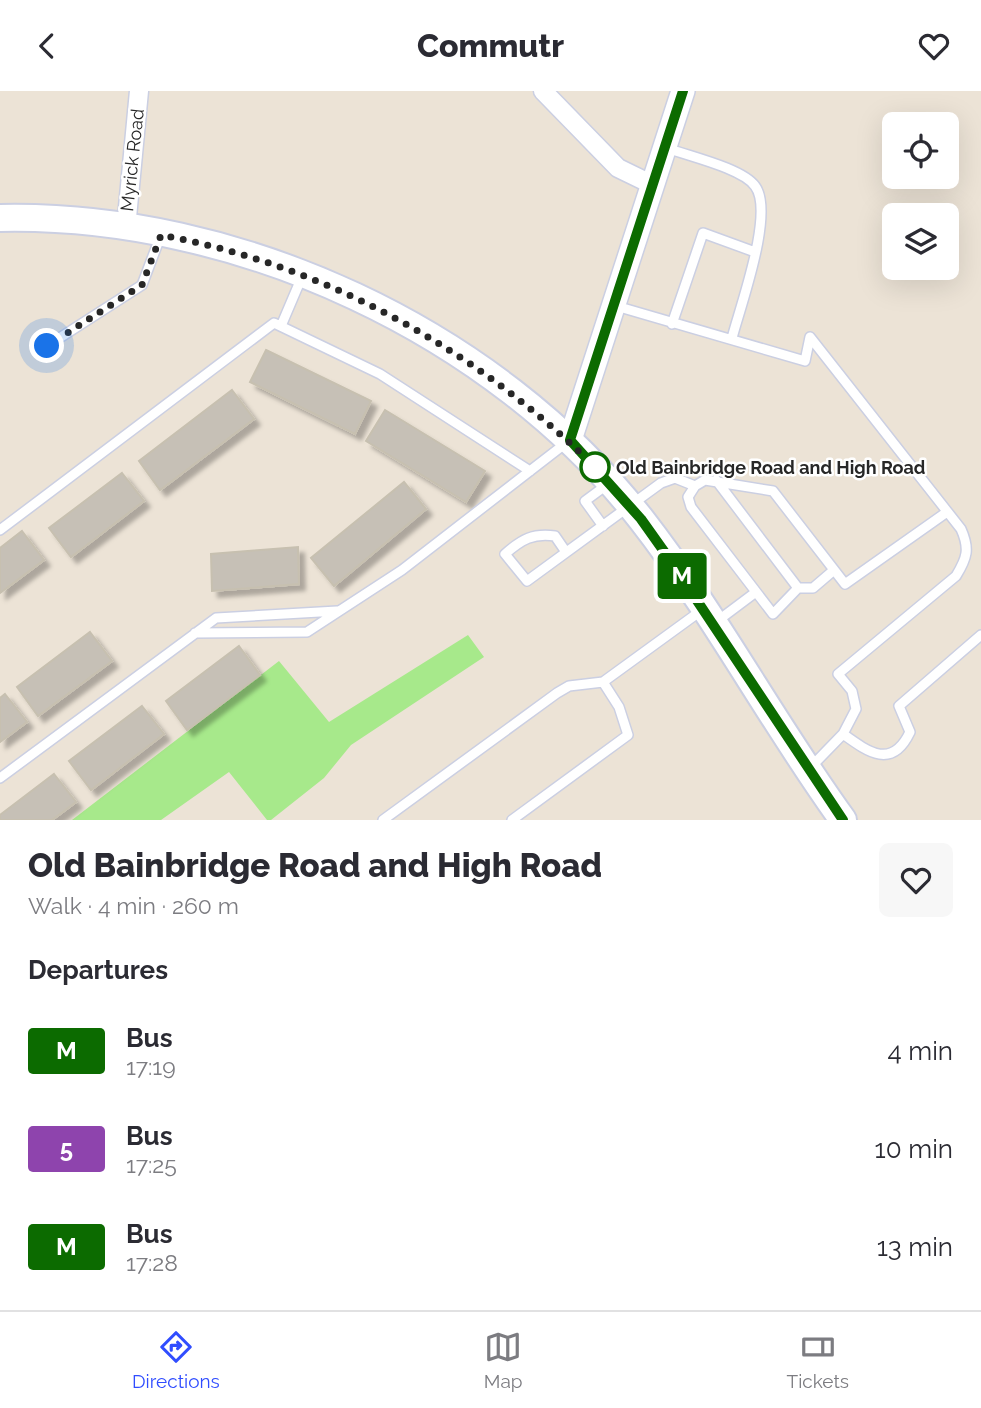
<!DOCTYPE html>
<html lang="en">
<head>
<meta charset="utf-8">
<style>
	:root { --surface:#fff; --page:#f7f7f7; --text:#2b2b33; --muted:#7c7c81; --line:#e1e1e2; --accent:#304dff }
	body { margin:0; font-family:Raleway,sans-serif; background:var(--page); color:var(--text); height:100vh; display:flex; flex-direction:column; font-size:26px; white-space:nowrap }
	* { box-sizing:border-box; margin:0 }
	p { font-size:23px; color:var(--muted) }
	.icon { flex:none; width:38px; height:38px; fill:none; stroke:currentColor; stroke-width:2; stroke-linecap:round; stroke-linejoin:round }
	.map { position:relative; height:729px; overflow:hidden }
	.side { display:flex; flex-direction:column; background:var(--surface); flex:1 }
	.side>* { flex:none }
	.badge { padding:0 14px; border-radius:5px; font-size:24px; line-height:46px }
	.tools { position:absolute; left:882px; top:21px; display:grid; gap:14px }
	.tools a { display:grid; place-items:center; width:77px; height:77px; border-radius:10px; background:var(--surface); box-shadow:0 7px 28px #0002; font-size:35px }
	.you { position:absolute; width:35px; height:35px; margin:-18px; border:5px solid #fff; border-radius:50%; background:#1a73e8; box-shadow:0 0 0 10px #1a73e833 }
	.map>.badge { position:absolute; translate:-50% -50%; box-shadow:0 0 0 4px #fff }
	h2 { padding:0 28px; font-size:26px; line-height:63px }
	.round { display:grid; place-items:center; flex:none; width:74px; height:74px; border-radius:10px; background:var(--page) }
	.overview { display:flex; align-items:center; justify-content:space-between; height:119px; padding:0 28px }
	h1 { font-size:33px; font-weight:800; line-height:52px }
	ul { padding:0; list-style:none }
	li { display:flex; align-items:center; gap:21px; height:98px; padding:0 28px }
	li div { flex:1 }
	li b { display:block; font-size:26px }
	li em { font-style:normal }
	li .badge { min-width:77px; font-weight:700; text-align:center }
	header { display:flex; justify-content:space-between; align-items:center; height:91px; padding:0 28px; background:var(--surface); font-size:32px; font-weight:800 }
	.tab-bar { display:flex; justify-content:space-around; align-items:center; height:98px; border-top:2px solid var(--line); background:var(--surface); font-size:19px; color:var(--muted) }
	.tab-bar a { display:grid; justify-items:center; gap:4px }
	.tab-bar .selected { color:var(--accent) }
	.map>svg:first-child { display:block }
</style>
</head>
<body>
<header><svg class="icon" aria-label="back" viewBox="0 0 24 24"><path d="M15 5l-7 7 7 7"/></svg>Commutr<svg class="icon" aria-label="heart" viewBox="0 0 24 24"><path d="M12 20l-8-8c-3-5 5-10 8-4 3-6 11-1 8 4z"/></svg></header>
<div class="map">
<svg width="981" height="729" viewBox="0 0 981 729">
	<defs>
		<filter id="shadow"><feDropShadow dx="6" dy="6" stdDeviation="2" flood-color="#0004"/></filter>
	</defs>
	<rect width="100%" height="100%" fill="#ece3d6"/>
	<!-- green -->
	<path fill="#a7e98b" d="M468,544L484,566L351,654L324,687L271,729H267L229,681L161,729H72L279,570L329,631Z"/>
	<!-- building -->
	<path fill="#c6c0b6" stroke="#c7c0b0" stroke-width="2" filter="url(#shadow)" d="M266,259L371,310L355,343L250,291Z
		M232,299L254,328L160,399L139,370Z
		M385,319L485,380L466,411L366,350Z
		M122,382L144,410L71,466L49,437Z
		M404,391L426,418L334,495L311,467Z
		M22,440L44,469L0,502V457Z
		M298,456L299,493L212,500L211,463Z
		M90,541L112,570L38,625L17,596Z
		M239,555L260,584L187,639L166,610Z
		M5,603L27,631L0,651V607Z
		M142,615L164,643L91,699L69,670Z
		M54,683L76,711L52,729H0V724Z"/>
	<g fill="none" stroke-linecap="round" stroke-linejoin="round">
		<defs>
			<path id="service" d="M667,57C688,65 742,77 755,95C775,121 740,216 732,247
				M616,215L805,270L810,246
				M672,233L703,142L755,161
				M281,235L301,188
				M810,246L961,438C970,458 967,467 956,485L838,583L852,600L856,618L843,643L810,677
				M47,255L142,194L161,144
				M716,389L798,497
				M603,435L585,410L608,393
				M0,439L274,232L380,283L530,380
				M566,461L555,445C533,442 522,448 505,463L527,490L661,392L675,387L695,395
				M834,479L813,497H798L773,523L691,416L688,406L695,395L705,389L773,400L845,493L947,421
				M716,531L756,501
				M195,542L307,541L402,479L566,352
				M843,643C868,661 892,679 910,641L899,615L981,544
				M0,687L216,527L337,520
				M383,729L557,602L569,595L603,591L702,519
				M512,729L628,644L619,616L603,591"/>
			<path id="minor" d="M543,0L618,77L653,94
				M126,137L139,0"/>
			<path id="tertiary" d="M570,349L683,0"/>
			<path id="secondary" d="M0,127C238,122 494,240 641,428C715,523 772,631 843,729"/>
		</defs>
		<!-- service casing -->
		<use href="#service" stroke="#cbcfe2" stroke-width="12"/>
		<!-- minor casing -->
		<use href="#minor" stroke="#cbcfe2" stroke-width="21"/>
		<!-- tertiary casing -->
		<use href="#tertiary" stroke="#cbcfe2" stroke-width="26"/>
		<!-- secondary casing -->
		<use href="#secondary" stroke="#cbcfe2" stroke-width="30"/>
		<!-- service -->
		<use href="#service" stroke="#fff" stroke-width="9"/>
		<!-- minor -->
		<use href="#minor" stroke="#fff" stroke-width="18"/>
		<!-- tertiary -->
		<use href="#tertiary" stroke="#fff" stroke-width="23"/>
		<!-- secondary -->
		<use href="#secondary" stroke="#fff" stroke-width="26"/>
	</g>
	<g fill="none" stroke-linecap="round" stroke-linejoin="round">
		<defs>
			<path id="line" d="M683,0L570,349L641,428L668,466L843,729"/>
		</defs>
		<!-- line casing -->
		<use href="#line" stroke="#fff" stroke-width="16"/>
		<!-- line -->
		<use href="#line" stroke="#0c6b00" stroke-width="10"/>
		<!-- walk -->
		<path stroke="#272727" stroke-width="7" stroke-dasharray="0 12.6" d="M47,255L142,194L161,144C329,175 479,261 595,376"/>
	</g>
	<!-- markers -->
	<circle fill="#fff" stroke="#0c6b00" stroke-width="3.5" cx="595" cy="376" r="14"/>
	<g text-anchor="middle" dominant-baseline="central" stroke-width="5" stroke-linejoin="round" paint-order="stroke">
		<!-- street labels -->
		<g font-size="18" fill="#272727" stroke="#fff">
			<text transform="translate(132 69) rotate(-84)">Myrick Road</text>
		</g>
		<!-- stop labels -->
		<g font-size="18" font-weight="bold" fill="#272727" stroke="#fff" text-anchor="start">
			<text x="616" y="376">Old Bainbridge Road and High Road</text>
		</g>
	</g>
</svg>
<div class="tools">
<a><svg class="icon" aria-label="locate" viewBox="0 0 24 24"><circle cx="12" cy="12" r="6"/><path d="M12 2v4M12 18v4M2 12h4M18 12h4"/></svg></a>
<a><svg class="icon" aria-label="layers" viewBox="0 0 24 24"><path d="M12 4l9 5-9 5-9-5zM3 14l9 5 9-5"/></svg></a>
</div>
<div class="you" style="left:47px;top:255px"></div>
<b class="badge" style="left:682px;top:485px;background:#0c6b00;color:#fff">M</b>
</div>
<section class="side">
<div class="overview"><div><h1>Old Bainbridge Road and High Road</h1><p>Walk · 4 min · 260 m</p></div><a class="round"><svg class="icon" aria-label="heart" viewBox="0 0 24 24"><path d="M12 20l-8-8c-3-5 5-10 8-4 3-6 11-1 8 4z"/></svg></a></div>
<h2>Departures</h2>
<ul>
<li><span class="badge" style="background:#0c6b00;color:#fff">M</span><div><b>Bus</b><p>17:19</p></div><em>4 min</em></li>
<li><span class="badge" style="background:#8e44ad;color:#fff">5</span><div><b>Bus</b><p>17:25</p></div><em>10 min</em></li>
<li><span class="badge" style="background:#0c6b00;color:#fff">M</span><div><b>Bus</b><p>17:28</p></div><em>13 min</em></li>
</ul>
</section>
<nav class="tab-bar">
<a class="selected"><svg class="icon" aria-label="directions" viewBox="0 0 24 24"><path d="M12 3l9 9-9 9-9-9zM9 14v-3h6M13 9l2 2-2 2"/></svg>Directions</a>
<a><svg class="icon" aria-label="map" viewBox="0 0 24 24"><path d="M3 6l6-2 6 2 6-2v14l-6 2-6-2-6 2zM9 4v14M15 6v14"/></svg>Map</a>
<a><svg class="icon" aria-label="tickets" viewBox="0 0 24 24"><path d="M3 7h18v10H3zM15 7v10"/></svg>Tickets</a>
</nav>
</body>
</html>
